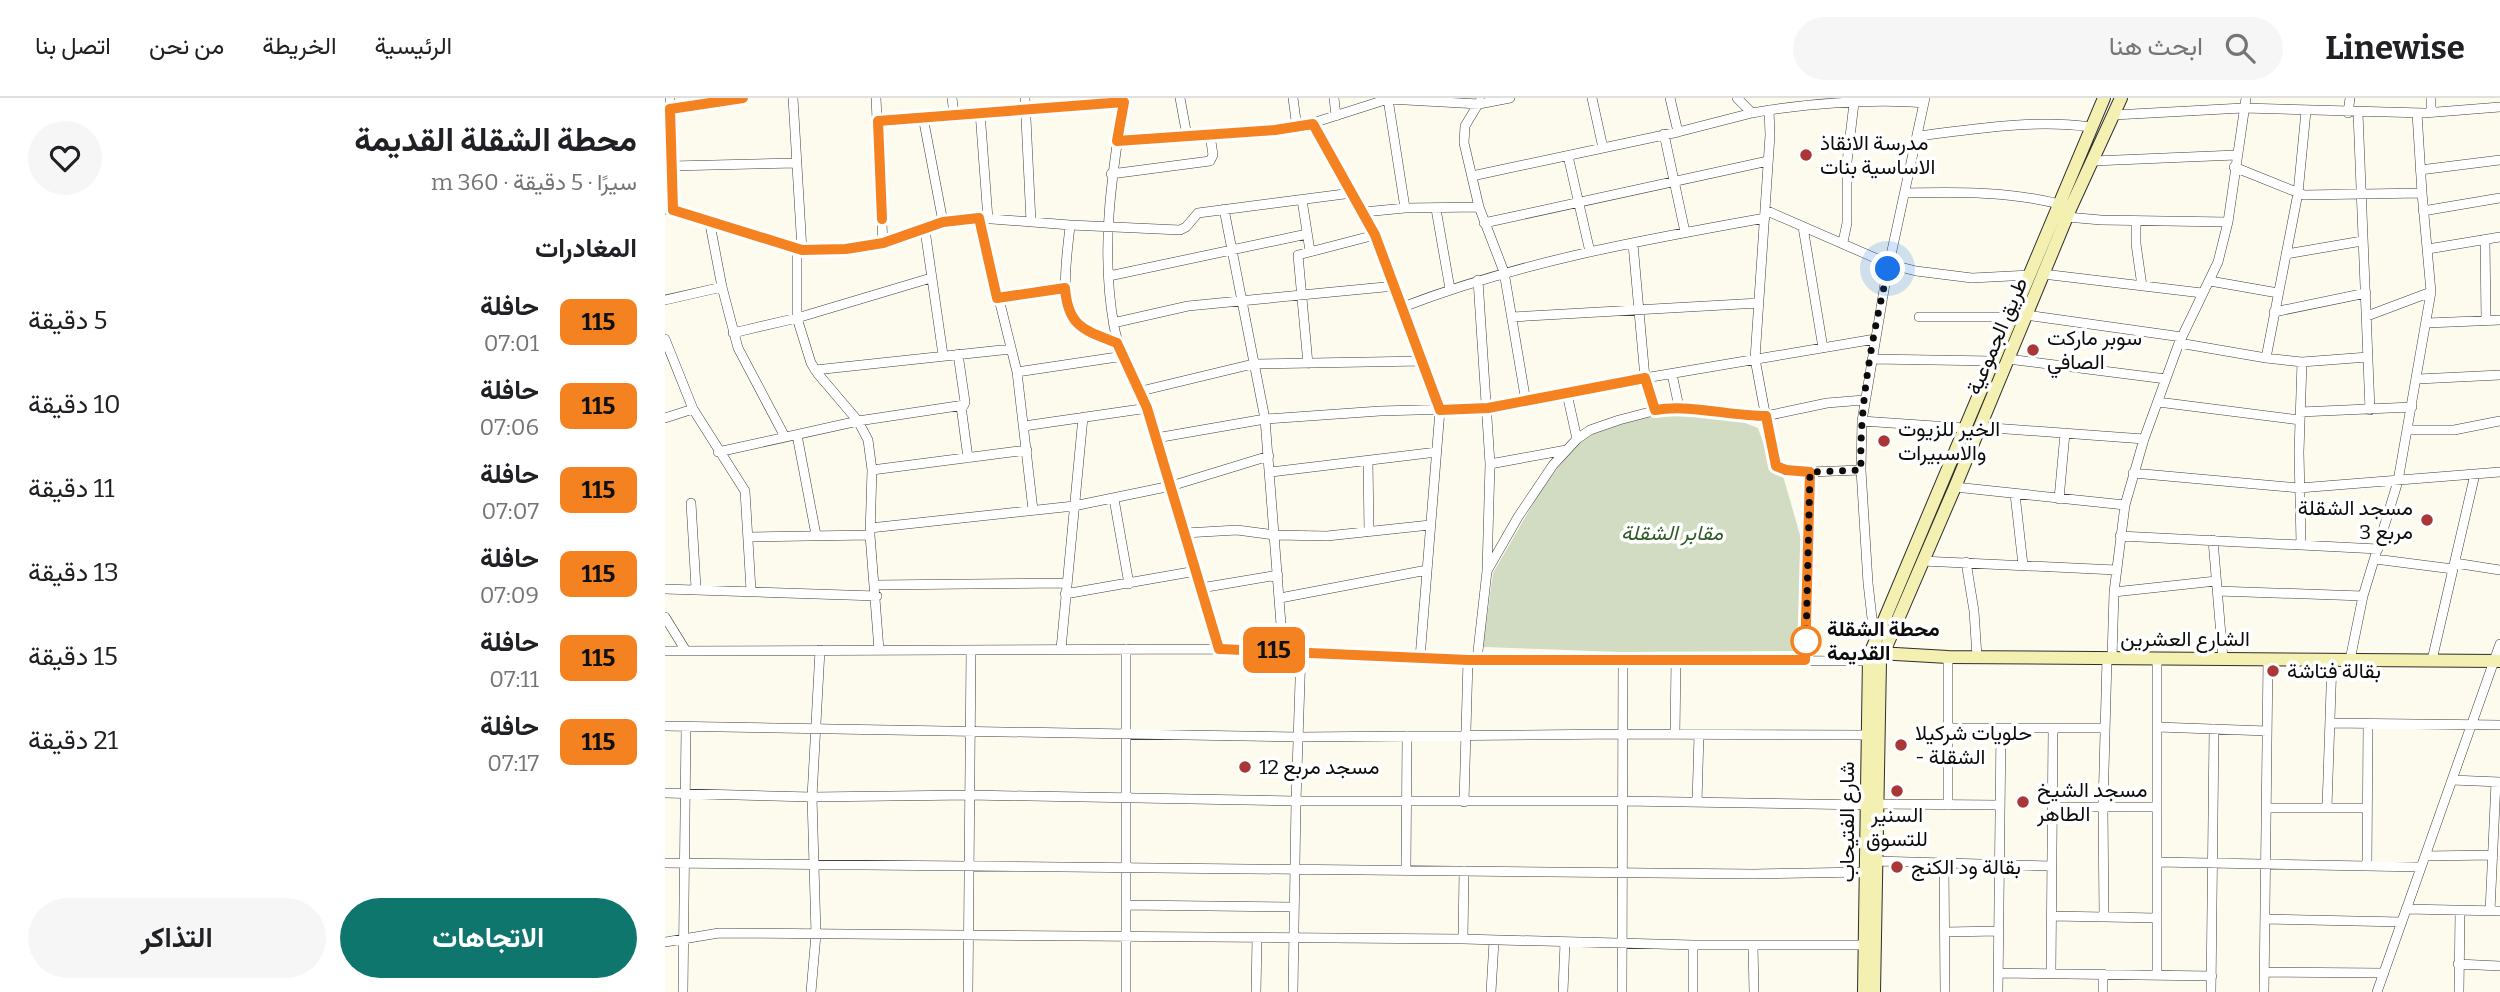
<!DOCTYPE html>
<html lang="ar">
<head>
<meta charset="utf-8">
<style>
	:root { --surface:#fff; --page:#f6f6f6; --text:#202124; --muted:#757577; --line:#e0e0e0; --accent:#0f766e }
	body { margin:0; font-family:Bitter,Vazirmatn,serif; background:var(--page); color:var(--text); direction:rtl; height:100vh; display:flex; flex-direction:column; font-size:26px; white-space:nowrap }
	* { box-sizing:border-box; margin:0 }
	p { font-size:23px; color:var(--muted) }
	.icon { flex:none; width:38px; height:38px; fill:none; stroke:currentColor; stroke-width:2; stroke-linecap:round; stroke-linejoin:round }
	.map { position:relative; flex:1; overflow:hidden; direction:ltr }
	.details { display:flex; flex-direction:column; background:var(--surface); width:665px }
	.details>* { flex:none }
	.badge { padding:0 14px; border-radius:10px; font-size:24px; line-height:46px }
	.you { position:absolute; width:35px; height:35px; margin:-18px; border:5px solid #fff; border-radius:50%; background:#1a73e8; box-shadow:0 0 0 10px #1a73e833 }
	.map>.badge { position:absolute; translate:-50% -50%; box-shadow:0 0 0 4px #fff }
	h2 { padding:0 28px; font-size:26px; line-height:63px }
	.round { display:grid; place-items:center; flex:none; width:74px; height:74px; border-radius:37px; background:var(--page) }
	.headline { display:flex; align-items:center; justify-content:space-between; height:119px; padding:0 28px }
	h1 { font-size:33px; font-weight:700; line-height:52px }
	.cta { display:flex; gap:14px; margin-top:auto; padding:14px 28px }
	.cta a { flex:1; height:80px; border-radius:42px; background:var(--accent); color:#fff; font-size:28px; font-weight:700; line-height:80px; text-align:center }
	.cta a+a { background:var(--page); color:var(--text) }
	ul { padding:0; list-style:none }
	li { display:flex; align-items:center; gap:21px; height:84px; padding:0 28px }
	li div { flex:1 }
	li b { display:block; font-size:26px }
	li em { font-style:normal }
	li .badge { min-width:77px; font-weight:700; text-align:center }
	header { display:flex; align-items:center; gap:42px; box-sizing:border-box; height:98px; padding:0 35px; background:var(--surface); border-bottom:2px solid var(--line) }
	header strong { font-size:33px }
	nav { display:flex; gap:38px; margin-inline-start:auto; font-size:24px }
	.search { width:490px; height:63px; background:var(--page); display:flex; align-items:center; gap:18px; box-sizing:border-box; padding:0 24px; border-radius:38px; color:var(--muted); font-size:26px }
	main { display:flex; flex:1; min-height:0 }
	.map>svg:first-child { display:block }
</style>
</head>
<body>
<header>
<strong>Linewise</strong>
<div class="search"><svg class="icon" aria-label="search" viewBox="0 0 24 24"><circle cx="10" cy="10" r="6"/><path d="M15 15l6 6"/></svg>ابحث هنا</div>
<nav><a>الرئيسية</a><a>الخريطة</a><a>من نحن</a><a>اتصل بنا</a></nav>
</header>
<main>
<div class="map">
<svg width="1835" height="894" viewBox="0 0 1835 894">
	<rect width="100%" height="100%" fill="#fdfaee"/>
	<!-- cemetery -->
	<path fill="#d2dcc2" d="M1007,309L1057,316L1093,330L1107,370L1118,378L1141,458L1130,553L956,554L818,549L828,475L879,387L917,340Z"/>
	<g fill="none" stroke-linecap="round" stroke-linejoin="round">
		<defs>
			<path id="street" d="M5,0L8,112
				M128,0L137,152
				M211,0L218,146
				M287,0L289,16
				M360,0L366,124
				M459,0C447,76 435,151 449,228C454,257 473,282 483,311C509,390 531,471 553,551
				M515,0L522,38
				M628,0L632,30
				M669,0L671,18
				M927,0L938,50
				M1005,0L1013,34
				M1072,0L1087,15C1136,6 1210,0 1259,5
				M1766,0V15
				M723,1L740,110
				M815,3L800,28L799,45L814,109L839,174L861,304
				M0,11L78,0
				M1104,12L1105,37L1090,261L1109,363L1111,368L1121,372L1145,374L1196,372
				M315,14L323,121
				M1683,15L1685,0
				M1693,15L1705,312
				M1449,17L1578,10L1759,15L1835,9
				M258,19L278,124
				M213,23L459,4
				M648,26L710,137L775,312L755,560
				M999,36L1020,134
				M1253,38C1311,31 1368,21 1426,29
				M452,42L632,30L723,1L814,6L845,0
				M903,58L925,154
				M1428,63L1571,57
				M7,68L131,65
				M1569,69L1639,97L1757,95
				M1755,72L1835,62
				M446,76L545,63L548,57L545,37
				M807,78L1013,34L1087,15
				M1240,95C1295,94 1345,93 1398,107
				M637,102L645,153
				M0,111L44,121L137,152L181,151L218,146L278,124L314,120L405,127L515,132L521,129L533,115L687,95
				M559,111L600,321L618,552
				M771,111L785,191
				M1100,112L1224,166L1251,173L1307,180L1365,177
				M1758,113L1835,100
				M699,114L740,110L814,109
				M1402,119L1436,122L1563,124
				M314,120L352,274L368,412
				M44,121L57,189L73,250L120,339
				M1471,123V146L1477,188
				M819,125L1103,63
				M405,127C403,154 391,212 416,229C426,237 440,240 452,245
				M1138,129L1158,250
				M260,132L278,257
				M1820,141L1821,222
				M1178,144L1182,125V64L1189,5
				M968,146L980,280L990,312
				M132,151V220L146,265L153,276L193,323L203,342L207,372L205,437L214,552
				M1763,151L1835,139
				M1621,156L1697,143
				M1378,176L1537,195
				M444,178L642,136
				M1545,183L1613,195
				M332,200L400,190
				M0,202L57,189
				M738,209C854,164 977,142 1100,120
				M1609,214L1701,195
				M1361,217L1517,239
				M1702,218L1766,194
				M847,219L1094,205
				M1254,219H1346
				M448,225L523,208L730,188
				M1762,225L1835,222
				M68,235L132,220L266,180
				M0,241L28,311L80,393L86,492
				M1514,245L1601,260L1637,264L1703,259
				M1601,260L1633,95L1641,13
				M1207,261L1328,263
				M1343,261L1501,281
				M643,266L633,157L710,137
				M150,272L346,251
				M352,274L459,258
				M1007,276L1014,309
				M1753,281L1835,277
				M476,293L588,266L757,263
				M902,296L912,341
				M1493,304L1635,322
				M296,308L303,360
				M1635,314L1747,309
				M0,320L28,311
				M1197,323L1299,330
				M359,328L483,310
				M1314,329L1479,341
				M1744,332H1789L1835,323
				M132,337L151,437
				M491,340L600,321L715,313L823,310L980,280L1210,241
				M53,354L193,323L299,307L300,304L293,256
				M703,363L704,434
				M825,366L901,352
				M207,372L362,352
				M606,374L772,354
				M1468,375L1634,390L1835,374
				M1290,389L1460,407
				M1350,396L1358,467
				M449,401L464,486
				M1394,401L1400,335
				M26,405L31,490
				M205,430L409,408L506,388L604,358
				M520,435L572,432L610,437L662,438L765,427
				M1455,438L1713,451
				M84,439L205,437
				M1548,442L1558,561
				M1636,446L1634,354L1637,264
				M1710,461L1788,471
				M1257,463L1451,472
				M1301,464L1309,513L1312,559
				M1790,465L1835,472
				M822,473L853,419L888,367L912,341L925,332L954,322L1000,310L1014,309L1074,318H1101L1162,305L1199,302
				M210,487L401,485
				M536,490L613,477
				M0,491L212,498
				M1552,493L1698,498
				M1449,494L1551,483
				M400,496L531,473
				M615,500L762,472
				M0,519L21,553
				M1216,536L1208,529L1203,485L1196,372L1197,323L1221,180L1260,0
				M396,551L418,319
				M0,553L553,551L803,562L1209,563
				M1447,560L1449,494L1460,407L1479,341L1514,245L1553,164L1563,124L1581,0
				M1492,560V877
				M812,562L822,473L825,366L813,182
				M1140,562L1145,374
				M1685,562L1698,498L1733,383L1766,194L1757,95L1752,15
				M1767,562L1810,376
				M1665,625L1835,627
				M0,628L633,639L957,636L1202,637
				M1492,629L1602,633
				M1284,630H1439
				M1010,636L1011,561
				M1787,682L1835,684
				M0,695L147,699L304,697L631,703H957L1202,707
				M799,704L803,562
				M1032,704L1034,637
				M1211,706L1335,707
				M1283,707V559
				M1388,709H1492
				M1662,709L1667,562
				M1601,710H1702
				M1760,758L1828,757
				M1210,763L1387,768
				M1492,764L1756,769
				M0,765L1088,776L1201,774
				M1279,765L1280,894
				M1702,768L1703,626
				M741,772L742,638
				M461,807L629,809
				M1741,811L1835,813
				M1825,813L1831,684
				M1387,818L1492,820
				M1439,819L1438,710L1442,560
				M1600,821L1737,824
				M1280,834L1334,833
				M798,841L799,773
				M0,844L54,835L798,841L1028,847H1200
				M1028,847V894
				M1088,847L1089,894
				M1793,866L1835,868
				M1600,874L1719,875
				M1333,875L1547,878
				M1386,875L1388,630
				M1438,876V894
				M18,894L21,629
				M146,894L151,836L147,699L155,552
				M303,894L306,552
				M461,894V551
				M591,894L592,840
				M628,894L631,703L636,553
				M826,894L829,843
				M898,894L900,844
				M957,894L958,561
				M1333,894L1336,630
				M1546,894L1549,631
				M1599,894L1603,561
				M1712,894L1835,546
				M1794,894L1795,813"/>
			<path id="secondary" d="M1213,555L1283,559L1835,563
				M1199,894L1204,558L1439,0
				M1209,894L1215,563L1290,389L1406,109L1456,0"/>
		</defs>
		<!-- street casing -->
		<use href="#street" stroke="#3f3f3f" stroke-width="10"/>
		<!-- secondary casing -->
		<use href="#secondary" stroke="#2e2e2e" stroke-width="14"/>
		<!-- street -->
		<use href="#street" stroke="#fff" stroke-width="9"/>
		<!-- secondary -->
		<use href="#secondary" stroke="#f4f0b2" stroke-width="12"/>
	</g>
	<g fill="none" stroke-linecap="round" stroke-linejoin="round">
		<defs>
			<path id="line" d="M78,0L5,11L8,112L137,152L181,151L218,145L278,124L314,120L332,200L400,190C403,229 419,232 452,245L482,310L554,551L803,562H1140L1145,374L1121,372L1111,368L1101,318C1064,318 1026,306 990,312L980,280L823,310L775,312L710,137L648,26L610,32L452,43L459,4L213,23L217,121"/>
		</defs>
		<!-- line casing -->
		<use href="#line" stroke="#fff" stroke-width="16"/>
		<!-- line -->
		<use href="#line" stroke="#f58220" stroke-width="10"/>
		<!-- walk -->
		<path stroke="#0c0c0c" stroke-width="7" stroke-dasharray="0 12.6" d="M1141,543L1145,374L1196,372C1194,305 1208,236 1223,171"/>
	</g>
	<!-- markers -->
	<g fill="#aa3737" stroke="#fff" stroke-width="2.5">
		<circle cx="1141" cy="57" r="7"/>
		<circle cx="1368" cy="252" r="7"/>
		<circle cx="1219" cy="343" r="7"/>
		<circle cx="1762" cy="422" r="7"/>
		<circle cx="1608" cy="573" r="7"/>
		<circle cx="1236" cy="647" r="7"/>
		<circle cx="580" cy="669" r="7"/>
		<circle cx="1232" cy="693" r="7"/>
		<circle cx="1358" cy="704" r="7"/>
		<circle cx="1232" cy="769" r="7"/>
	</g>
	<circle fill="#fff" stroke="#f58220" stroke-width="3.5" cx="1141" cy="543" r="14"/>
	<g text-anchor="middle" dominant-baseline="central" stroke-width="7" stroke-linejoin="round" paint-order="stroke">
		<!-- poi labels -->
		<g font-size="21" fill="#0c0c0c" stroke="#fff" text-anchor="start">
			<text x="1155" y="45">مدرسة الانقاذ<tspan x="1155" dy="24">الاساسية بنات</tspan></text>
			<text x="1382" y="240">سوبر ماركت<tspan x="1382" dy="24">الصافي</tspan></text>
			<text x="1233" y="331">الخير للزيوت<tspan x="1233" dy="24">والاسبيرات</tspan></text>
			<text x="1748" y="410" text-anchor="end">مسجد الشقلة<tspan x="1748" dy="24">مربع 3</tspan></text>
			<text x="1622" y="573">بقالة فتاشة</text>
			<text x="1250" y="635">حلويات شركيلا<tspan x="1250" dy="24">- الشقلة</tspan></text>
			<text x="594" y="669">مسجد مربع 12</text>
			<text x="1372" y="692">مسجد الشيخ<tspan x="1372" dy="24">الطاهر</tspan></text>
			<text x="1232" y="717" text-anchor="middle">السنير<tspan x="1232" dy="24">للتسوق</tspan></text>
			<text x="1246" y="769">بقالة ود الكنج</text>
		</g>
		<!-- street labels -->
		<g font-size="21" fill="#0c0c0c" stroke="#fff">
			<text transform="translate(1332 238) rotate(-67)">طريق الجموعية</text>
			<text x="1520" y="541">الشارع العشرين</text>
			<text transform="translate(1182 724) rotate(-90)">شارع الفتيحاب</text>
		</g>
		<!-- park labels -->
		<g font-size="21" font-style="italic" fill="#2e5b26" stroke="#fff">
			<text x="1007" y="435">مقابر الشقلة</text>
		</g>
		<!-- stop labels -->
		<g font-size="21" font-weight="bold" fill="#0c0c0c" stroke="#fff" text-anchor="start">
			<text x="1162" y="531">محطة الشقلة<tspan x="1162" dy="24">القديمة</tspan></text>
		</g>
	</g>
</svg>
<div class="you" style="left:1223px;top:171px"></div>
<b class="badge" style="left:609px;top:552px;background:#f58220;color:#111">115</b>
</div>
<section class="details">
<div class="headline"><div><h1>محطة الشقلة القديمة</h1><p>سيرًا · 5 دقيقة · 360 m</p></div><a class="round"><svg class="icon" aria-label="heart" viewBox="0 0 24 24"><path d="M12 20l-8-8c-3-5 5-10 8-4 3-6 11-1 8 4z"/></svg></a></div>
<h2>المغادرات</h2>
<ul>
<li><span class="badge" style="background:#f58220;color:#111">115</span><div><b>حافلة</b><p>07:01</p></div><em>5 دقيقة</em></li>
<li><span class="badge" style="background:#f58220;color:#111">115</span><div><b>حافلة</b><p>07:06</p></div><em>10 دقيقة</em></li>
<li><span class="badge" style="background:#f58220;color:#111">115</span><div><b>حافلة</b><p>07:07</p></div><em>11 دقيقة</em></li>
<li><span class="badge" style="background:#f58220;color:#111">115</span><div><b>حافلة</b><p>07:09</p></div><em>13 دقيقة</em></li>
<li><span class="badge" style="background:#f58220;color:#111">115</span><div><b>حافلة</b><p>07:11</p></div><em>15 دقيقة</em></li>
<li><span class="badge" style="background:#f58220;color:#111">115</span><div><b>حافلة</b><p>07:17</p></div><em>21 دقيقة</em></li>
</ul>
<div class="cta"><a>الاتجاهات</a><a>التذاكر</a></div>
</section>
</main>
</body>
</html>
